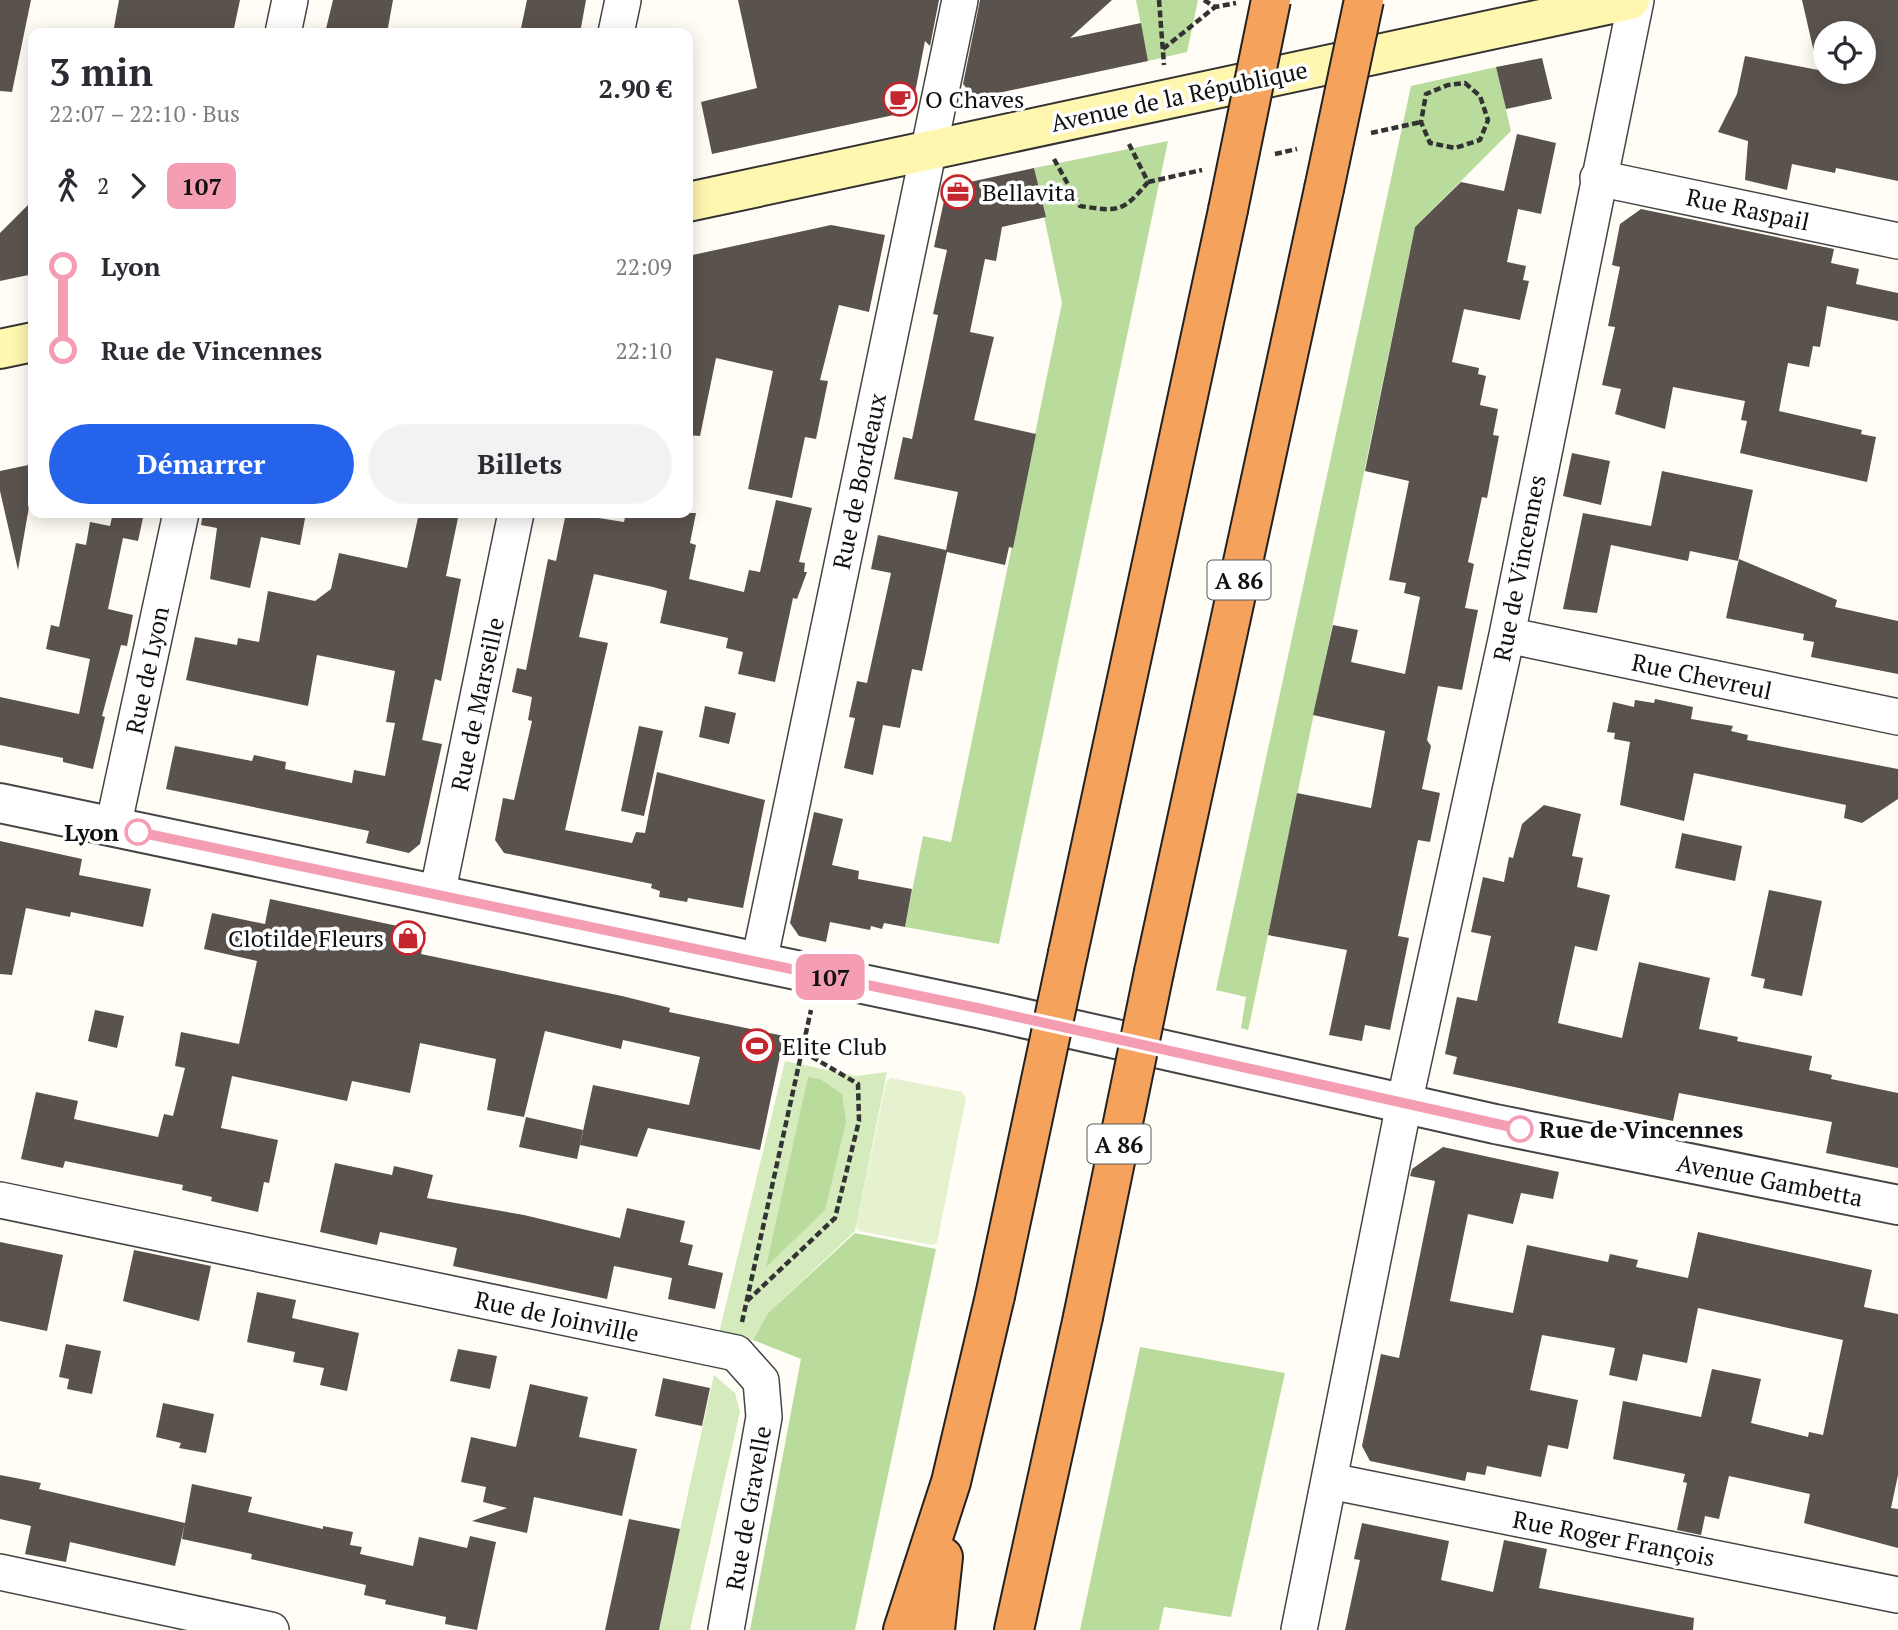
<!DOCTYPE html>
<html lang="fr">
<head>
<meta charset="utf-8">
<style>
	:root { --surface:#fff; --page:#f2f2f3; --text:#2b2b33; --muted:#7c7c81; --accent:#2563eb }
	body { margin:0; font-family:"PT Serif",serif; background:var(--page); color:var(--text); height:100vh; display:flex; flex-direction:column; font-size:26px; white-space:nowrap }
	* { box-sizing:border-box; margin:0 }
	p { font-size:23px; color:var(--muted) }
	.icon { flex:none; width:38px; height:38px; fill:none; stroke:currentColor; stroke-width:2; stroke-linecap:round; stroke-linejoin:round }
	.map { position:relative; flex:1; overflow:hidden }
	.side { position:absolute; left:28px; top:28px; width:665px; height:490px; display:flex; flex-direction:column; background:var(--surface); border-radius:14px; box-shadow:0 4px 18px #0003 }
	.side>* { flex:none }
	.badge { padding:0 14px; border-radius:10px; font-size:24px; line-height:46px }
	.controls { position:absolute; left:1813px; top:21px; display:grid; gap:14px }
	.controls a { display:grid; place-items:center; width:63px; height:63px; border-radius:50%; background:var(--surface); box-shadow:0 4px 18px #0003; font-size:35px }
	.map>.badge { position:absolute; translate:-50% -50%; box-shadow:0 0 0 4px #fff }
	.legs { display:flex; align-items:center; gap:10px; height:77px; padding:0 21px; font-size:23px }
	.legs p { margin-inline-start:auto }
	.overview { display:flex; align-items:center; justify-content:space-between; height:119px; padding:0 21px }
	h1 { font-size:38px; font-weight:600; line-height:52px }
	.cta { display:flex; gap:14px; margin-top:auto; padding:14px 21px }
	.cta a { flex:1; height:80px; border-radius:42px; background:var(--accent); color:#fff; font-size:28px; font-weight:600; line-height:80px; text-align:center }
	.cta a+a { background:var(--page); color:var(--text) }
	ul { padding:0 21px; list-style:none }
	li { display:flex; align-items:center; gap:24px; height:84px; font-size:26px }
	li i { display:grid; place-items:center; width:10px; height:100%; margin:0 9px; background:currentColor }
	li i::after { content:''; width:18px; height:18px; margin:-9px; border:5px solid; border-radius:50%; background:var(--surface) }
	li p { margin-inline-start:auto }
	li:first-child i { background:linear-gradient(#0000 50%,currentColor 0) }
	li:last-child i { background:linear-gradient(currentColor 50%,#0000 0) }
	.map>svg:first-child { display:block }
</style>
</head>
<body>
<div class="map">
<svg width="1898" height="1630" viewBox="0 0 1898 1630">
	<rect width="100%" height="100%" fill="#fffdf5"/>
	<!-- green -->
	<path fill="#d5ebbd" d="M785,1061L856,1076L887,1072L855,1231L768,1313L753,1340L719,1333Z
		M714,1375L735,1393L740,1412L690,1630H658Z"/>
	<!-- forest -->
	<path fill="#b9dc9c" d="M1136,0H1198L1187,52L1148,61Z
		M1496,67L1511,131L1415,227L1251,1017L1248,1030L1241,1028L1246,997L1216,990L1411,86Z
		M1168,141L999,944L905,927L923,836L951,842L1062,303L1034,168Z
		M808,1077L820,1079L842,1094L846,1122L825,1210L766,1267Z
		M855,1233L936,1249L855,1630H750L801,1359L753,1340L768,1313Z
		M1140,1347L1285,1373L1231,1617L1164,1607L1159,1630H1080Z"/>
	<!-- pitch -->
	<path fill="#e6f2cf" d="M891,1078L962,1092L966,1098L937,1243L932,1245L859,1231L856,1227L886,1082Z"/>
	<!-- building -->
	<path fill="#5a524d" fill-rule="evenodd" d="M0,0H31L12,92L0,91Z
		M119,0H240L233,33H113Z
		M333,0H393L387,33H325Z
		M527,0H586L580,33H520Z
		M738,0H939L930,46L925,41L913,103L903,113L712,154L701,102L757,88Z
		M980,0H1112L1070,38L1141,23L1148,61L975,98L963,84Z
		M1802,0H1898V181L1836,168L1835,173L1792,164L1787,190L1745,180L1748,141L1718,132L1737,94L1745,56L1818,70ZM1825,33H1864V72H1825Z
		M1542,58L1552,99L1506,109L1496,67Z
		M1517,134L1556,143L1541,214L1518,209L1507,262L1526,266L1523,280L1529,281L1520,320L1464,309L1452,362L1479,368L1478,374L1486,376L1480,405L1498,409L1493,435L1499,436L1487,498L1482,497L1468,562L1474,564L1465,608L1478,610L1462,690L1438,686L1427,740L1431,746L1422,789L1440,793L1430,842L1418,840L1398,936L1409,938L1390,1030L1365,1025L1362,1041L1329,1035L1347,950L1268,935L1297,793L1371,808L1385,731L1313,715L1333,625L1358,630L1351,662L1405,674L1420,597L1404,593L1406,583L1389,580L1409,481L1365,471L1415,227L1461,182L1504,191Z
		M1034,168L1046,217L1002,227L996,261L985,259L970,332L994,337L974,420L1036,434L1013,548L1009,547L1005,565L947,552L922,671L912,669L900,728L883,725L873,775L844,768L855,718L849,717L857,681L867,683L891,573L871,569L878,535L946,550L958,492L894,479L903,437L912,439L938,315L933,314L947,250L934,247L947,187Z
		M33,200V274L0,281V233Z
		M1641,209L1834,249L1831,263L1859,269L1856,284L1898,293V321L1827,306L1820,347L1813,346L1809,367L1788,363L1779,411L1862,430L1861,434L1876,437L1867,482L1740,453L1747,421L1741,420L1745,401L1673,387L1665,429L1615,414L1621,389L1602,385L1615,327L1608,326L1620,267L1612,265L1620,224Z
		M831,225L885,235L869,312L839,305L820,380L828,381L816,439L805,437L792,498L748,489L773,371L716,358L700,436L688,435V256Z
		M1572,453L1610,461L1601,505L1563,496Z
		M33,464V503L29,507L18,570L0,491V471Z
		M1662,471L1753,490L1738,561L1690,551L1688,561L1611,545L1597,613L1563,609L1583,513L1651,526Z
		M776,500L812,508L799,562L805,563L804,572H807L797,599L793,598L775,682L738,674L743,652L726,648L728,638L660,623L667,591L653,587L594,574L579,637L608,643L565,830L632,843L636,832L645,833L657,772L765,800L743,908L688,898L687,902L659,897L660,891L651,888L652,884L504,853L495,840L503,798L514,800L532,721L528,720L532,697L512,692L517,668L526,670L548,559L556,561L566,513L624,522L626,513H696L690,543L696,545L689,579L744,592L749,570L760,572Z
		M113,513H144L138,541L123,538L108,609L133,615L127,646L121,645L102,716L105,717L93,769L63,762V758L0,745V697L79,714L90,659L46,649L51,625L59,627L76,543L86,545L90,522L110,526Z
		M203,513H306L300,545L261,537L250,588L210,579L217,528L201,525Z
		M419,513H459L446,576L461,579L441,681L435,679L422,740L442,744L420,844L409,853L366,843L369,831L166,789L175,746L252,761L254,755L286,762L285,769L352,783L354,770L385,776L395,723L386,722L395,671L317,655L308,706L186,680L195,637L237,645L238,638L259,642L268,591L315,601L331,589L339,553L407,568Z
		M1739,559L1837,600L1835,607L1898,621V674L1811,657L1814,642L1803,640L1804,634L1726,618Z
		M1655,699L1693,707L1691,719L1733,726L1731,731L1748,735L1747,740L1898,769V799L1862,823L1844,818L1846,805L1694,773L1684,821L1620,805L1630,742L1614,739L1615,733L1607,732L1613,702L1634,707L1635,700L1654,703Z
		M705,706L736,713L729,744L699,737Z
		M639,726L663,731L644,816L621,811Z
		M1544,805L1581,814L1572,856L1583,858L1577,887L1610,895L1597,951L1575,946L1558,1023L1622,1038L1639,962L1710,978L1699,1029L1738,1037L1737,1041L1812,1056L1809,1070L1832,1075L1831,1079L1898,1093V1168L1826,1153L1832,1122L1679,1093L1673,1121L1453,1074L1457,1057L1445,1054L1457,997L1477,1001L1491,936L1471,932L1483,877L1504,882L1509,857L1513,858L1522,824Z
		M814,812L843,819L832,865L859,871L858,879L912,889L905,927L884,923L882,929L871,926L870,930L830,922L826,942L799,936L790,923Z
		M1682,833L1742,846L1735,881L1675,868Z
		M0,841L82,859L79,875L151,889L143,927L71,912L70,917L26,908L12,975L0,974Z
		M1769,890L1822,901L1802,996L1763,988L1765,979L1751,976Z
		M270,899L426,932L421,954L622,996L670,1008L669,1012L784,1036L760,1150L648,1128L637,1157L580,1145L593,1085L689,1105L700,1057L623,1040L621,1049L545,1031L524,1117L487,1110L496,1059L420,1043L410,1093L352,1081L347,1101L232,1076L221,1128L278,1140L269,1183L264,1182L258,1212L211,1201L212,1197L182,1190L183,1185L65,1161L63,1168L21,1159L36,1092L78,1101L74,1119L158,1137L164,1114L173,1116L185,1068L175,1066L181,1032L239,1044L257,961L204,949L212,913L265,924Z
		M95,1010L124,1016L117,1048L88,1041Z
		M526,1117L583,1130L577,1159L519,1147Z
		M1443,1147L1559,1172L1553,1199L1521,1193L1513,1224L1468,1214L1450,1301L1513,1313L1527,1245L1608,1262L1610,1254L1638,1260L1636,1267L1688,1278L1698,1232L1872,1270L1864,1307L1898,1314V1475L1891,1508L1898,1509V1548L1804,1523L1810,1494L1729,1476L1719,1519L1705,1516L1701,1535L1677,1530L1687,1483L1683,1482L1685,1474L1613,1459L1623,1401L1701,1417L1712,1369L1761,1379L1751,1423L1808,1437L1809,1432L1823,1435L1843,1340L1698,1308L1687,1363L1643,1354L1637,1381L1609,1375L1615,1348L1542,1335L1530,1390L1578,1400L1568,1449L1548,1445L1541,1477L1487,1466L1485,1475L1467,1472L1465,1481L1370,1461L1362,1446L1381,1354L1399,1358L1435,1181L1410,1176L1412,1169Z
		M335,1163L392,1175L394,1166L433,1175L427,1198L524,1215L620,1238L627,1208L685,1221L680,1242L693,1245L688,1265L723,1273L715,1309L668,1299L672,1278L614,1266L607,1299L453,1266L457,1248L380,1232L377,1245L320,1232Z
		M0,1242L63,1255L47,1331L0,1321Z
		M134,1250L211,1266L199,1321L123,1301Z
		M257,1292L296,1300L292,1318L359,1333L347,1391L320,1385L324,1368L293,1362L295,1352L247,1342Z
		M66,1344L101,1351L92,1394L67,1389L69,1379L59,1377Z
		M458,1349L497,1356L490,1389L450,1381Z
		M663,1378L710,1388L702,1426L655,1416Z
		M530,1384L588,1397L579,1437L637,1449L622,1516L534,1497L527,1533L472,1521L507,1508L483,1502L486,1487L461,1482L471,1437L516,1447Z
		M163,1403L214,1414L206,1453L179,1448L181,1443L156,1437Z
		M0,1475L41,1483L39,1489L185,1523L175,1566L70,1542L66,1562L25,1554L31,1526L0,1519Z
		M192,1484L252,1497L248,1512L323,1529V1526L353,1532L350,1545L362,1547L360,1554L413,1566L419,1537L467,1548L470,1536L496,1542L477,1630L445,1624L446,1617L385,1604L386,1600L364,1595L366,1585L251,1559L252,1554L182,1539Z
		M629,1519L680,1529L659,1630H605Z
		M1362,1523L1449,1541L1441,1580L1493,1592L1504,1540L1547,1549L1539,1588L1694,1618L1693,1630H1345L1360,1560L1354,1559Z"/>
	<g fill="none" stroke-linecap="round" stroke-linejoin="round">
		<defs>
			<path id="minor" d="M283,33L290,0
				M616,33L623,0
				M1598,178L1898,241
				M1507,635L1898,717
				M113,827L181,513
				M437,895L516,513
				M759,962L960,0
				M0,1200L736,1353L761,1381L764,1417L726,1630
				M1330,1481L1898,1595
				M0,1572L271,1630
				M1299,1630L1404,1104L1507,635L1636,0"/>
			<path id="tertiary" d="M0,803L982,1009L1495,1124L1898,1205"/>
			<path id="secondary" d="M688,202L1630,0
				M0,349L33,342"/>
			<path id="motorway" d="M1068,953L1228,210
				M1154,972L1324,189
				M903,1630L951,1482L995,1296
				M935,1630L943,1557
				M1014,1630L1083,1317"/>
		</defs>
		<!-- minor casing -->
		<use href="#minor" stroke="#444" stroke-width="38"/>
		<!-- tertiary casing -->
		<use href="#tertiary" stroke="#444" stroke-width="42"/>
		<!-- secondary casing -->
		<use href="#secondary" stroke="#333" stroke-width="42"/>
		<!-- motorway casing -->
		<use href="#motorway" stroke="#222" stroke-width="42"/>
		<!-- path -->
		<path stroke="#333" stroke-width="4.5" stroke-dasharray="7 3.5" stroke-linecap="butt" d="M1159,0L1164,65
			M1204,0L1215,7L1236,3
			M1163,49L1215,7
			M1465,83L1480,96L1488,120L1480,140L1455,148L1430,143L1421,122L1426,94L1448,85Z
			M1371,133L1421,122
			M1275,154L1297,149
			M1054,159L1080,206C1119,212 1123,212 1148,182L1129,144
			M1148,182L1202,170
			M747,1301L835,1218L859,1121L858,1084L802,1051
			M742,1322L811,1010"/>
		<!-- minor -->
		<use href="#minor" stroke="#fff" stroke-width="35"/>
		<!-- tertiary -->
		<use href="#tertiary" stroke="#fff" stroke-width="38"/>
		<!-- secondary -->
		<use href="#secondary" stroke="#fff6b0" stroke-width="38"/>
		<!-- motorway -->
		<use href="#motorway" stroke="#f5a25d" stroke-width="38"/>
		<defs>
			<path id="motorway-bridge" d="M1324,189L1364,0
				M1228,210L1271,0
				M995,1296L1068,953
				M1083,1317L1154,972"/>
		</defs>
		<!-- motorway-bridge casing -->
		<use href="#motorway-bridge" stroke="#222" stroke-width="42" stroke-linecap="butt"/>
		<!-- motorway-bridge -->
		<use href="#motorway-bridge" stroke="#f5a25d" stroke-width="38"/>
	</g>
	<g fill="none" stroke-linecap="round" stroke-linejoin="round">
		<defs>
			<path id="line-1" d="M138,832L982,1009L1520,1129"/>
		</defs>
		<!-- line-1 casing -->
		<use href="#line-1" stroke="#fff" stroke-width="16"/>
		<!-- line-1 -->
		<use href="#line-1" stroke="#f59eb3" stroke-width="10"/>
	</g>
	<!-- icons -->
	<defs>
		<symbol id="cafe-ring" viewBox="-11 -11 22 22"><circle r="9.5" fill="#fff" stroke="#c4262e" stroke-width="1.5"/><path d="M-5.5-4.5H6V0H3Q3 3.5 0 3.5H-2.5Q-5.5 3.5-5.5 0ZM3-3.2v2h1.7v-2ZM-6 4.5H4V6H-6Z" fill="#c4262e"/></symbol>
		<symbol id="office-ring" viewBox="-11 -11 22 22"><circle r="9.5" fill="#fff" stroke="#c4262e" stroke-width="1.5"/><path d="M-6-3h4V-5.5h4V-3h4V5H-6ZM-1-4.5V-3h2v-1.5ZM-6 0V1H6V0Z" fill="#c4262e"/></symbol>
		<symbol id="shop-ring" viewBox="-11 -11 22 22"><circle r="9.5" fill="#fff" stroke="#c4262e" stroke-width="1.5"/><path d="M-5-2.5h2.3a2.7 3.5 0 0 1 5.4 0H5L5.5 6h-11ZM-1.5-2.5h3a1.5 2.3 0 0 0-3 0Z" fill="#c4262e"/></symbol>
		<symbol id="stadium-ring" viewBox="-11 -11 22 22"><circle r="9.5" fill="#fff" stroke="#c4262e" stroke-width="1.5"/><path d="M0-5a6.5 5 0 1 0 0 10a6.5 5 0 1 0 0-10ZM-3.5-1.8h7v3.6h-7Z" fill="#c4262e"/></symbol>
	</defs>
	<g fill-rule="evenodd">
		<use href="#cafe-ring" x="881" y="80" width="38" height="38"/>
		<use href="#office-ring" x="939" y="173" width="38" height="38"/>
		<use href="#shop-ring" x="389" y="919" width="38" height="38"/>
		<use href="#stadium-ring" x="738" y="1027" width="38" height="38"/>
	</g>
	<!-- markers -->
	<g fill="#fff" stroke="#f59eb3" stroke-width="3.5">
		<circle cx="138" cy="832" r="12"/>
		<circle cx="1520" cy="1129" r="12"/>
	</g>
	<g text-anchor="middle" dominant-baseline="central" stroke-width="7" stroke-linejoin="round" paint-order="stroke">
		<!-- shield labels -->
		<g fill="#fff" stroke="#585858" stroke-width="2">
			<rect x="1207.5" y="560.5" width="63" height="39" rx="5"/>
			<rect x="1087.5" y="1124.5" width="63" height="39" rx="5"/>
		</g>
		<g font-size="23" font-weight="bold" fill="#111">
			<text x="1239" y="580">A 86</text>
			<text x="1119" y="1144">A 86</text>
		</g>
		<!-- street labels -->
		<g font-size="24" fill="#111" stroke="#fff">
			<text transform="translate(1179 96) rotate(-12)">Avenue de la République</text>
			<text transform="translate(1748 209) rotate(12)">Rue Raspail</text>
			<text transform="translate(859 481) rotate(-78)">Rue de Bordeaux</text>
			<text transform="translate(1519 568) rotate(-79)">Rue de Vincennes</text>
			<text transform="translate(147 670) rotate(-78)">Rue de Lyon</text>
			<text transform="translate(1702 676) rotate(12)">Rue Chevreul</text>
			<text transform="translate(477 704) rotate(-78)">Rue de Marseille</text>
			<text transform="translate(1770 1180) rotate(11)">Avenue Gambetta</text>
			<text transform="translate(557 1316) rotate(12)">Rue de Joinville</text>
			<text transform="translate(748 1508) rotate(-80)">Rue de Gravelle</text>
			<text transform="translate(1614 1538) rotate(11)">Rue Roger François</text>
		</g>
		<!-- poi labels -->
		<g font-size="24" fill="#111" stroke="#fff" text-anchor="start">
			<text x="925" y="99">O Chaves</text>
			<text x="982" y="192">Bellavita</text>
			<text x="384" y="938" text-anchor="end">Clotilde Fleurs</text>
			<text x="782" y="1046">Elite Club</text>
		</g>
		<!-- stop labels -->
		<g font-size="24" font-weight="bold" fill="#111" stroke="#fff" text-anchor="end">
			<text x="119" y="832">Lyon</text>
			<text x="1539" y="1129" text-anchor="start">Rue de Vincennes</text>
		</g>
	</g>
</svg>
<div class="controls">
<a><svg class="icon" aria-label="locate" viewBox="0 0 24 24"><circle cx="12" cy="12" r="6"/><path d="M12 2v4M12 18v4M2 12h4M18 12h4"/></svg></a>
</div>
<b class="badge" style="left:830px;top:977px;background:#f59eb3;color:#111">107</b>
<section class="side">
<div class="overview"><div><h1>3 min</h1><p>22:07 – 22:10 · Bus</p></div><b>2.90 €</b></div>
<div class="legs"><svg class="icon" aria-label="walk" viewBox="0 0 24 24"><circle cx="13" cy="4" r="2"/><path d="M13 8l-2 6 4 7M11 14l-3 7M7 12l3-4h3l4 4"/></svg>2<svg class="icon" aria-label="forward" viewBox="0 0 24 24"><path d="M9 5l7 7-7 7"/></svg><b class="badge" style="background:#f59eb3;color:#111">107</b></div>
<ul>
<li><i style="color:#f59eb3"></i><b>Lyon</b><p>22:09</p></li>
<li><i style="color:#f59eb3"></i><b>Rue de Vincennes</b><p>22:10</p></li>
</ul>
<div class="cta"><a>Démarrer</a><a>Billets</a></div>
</section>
</div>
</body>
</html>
